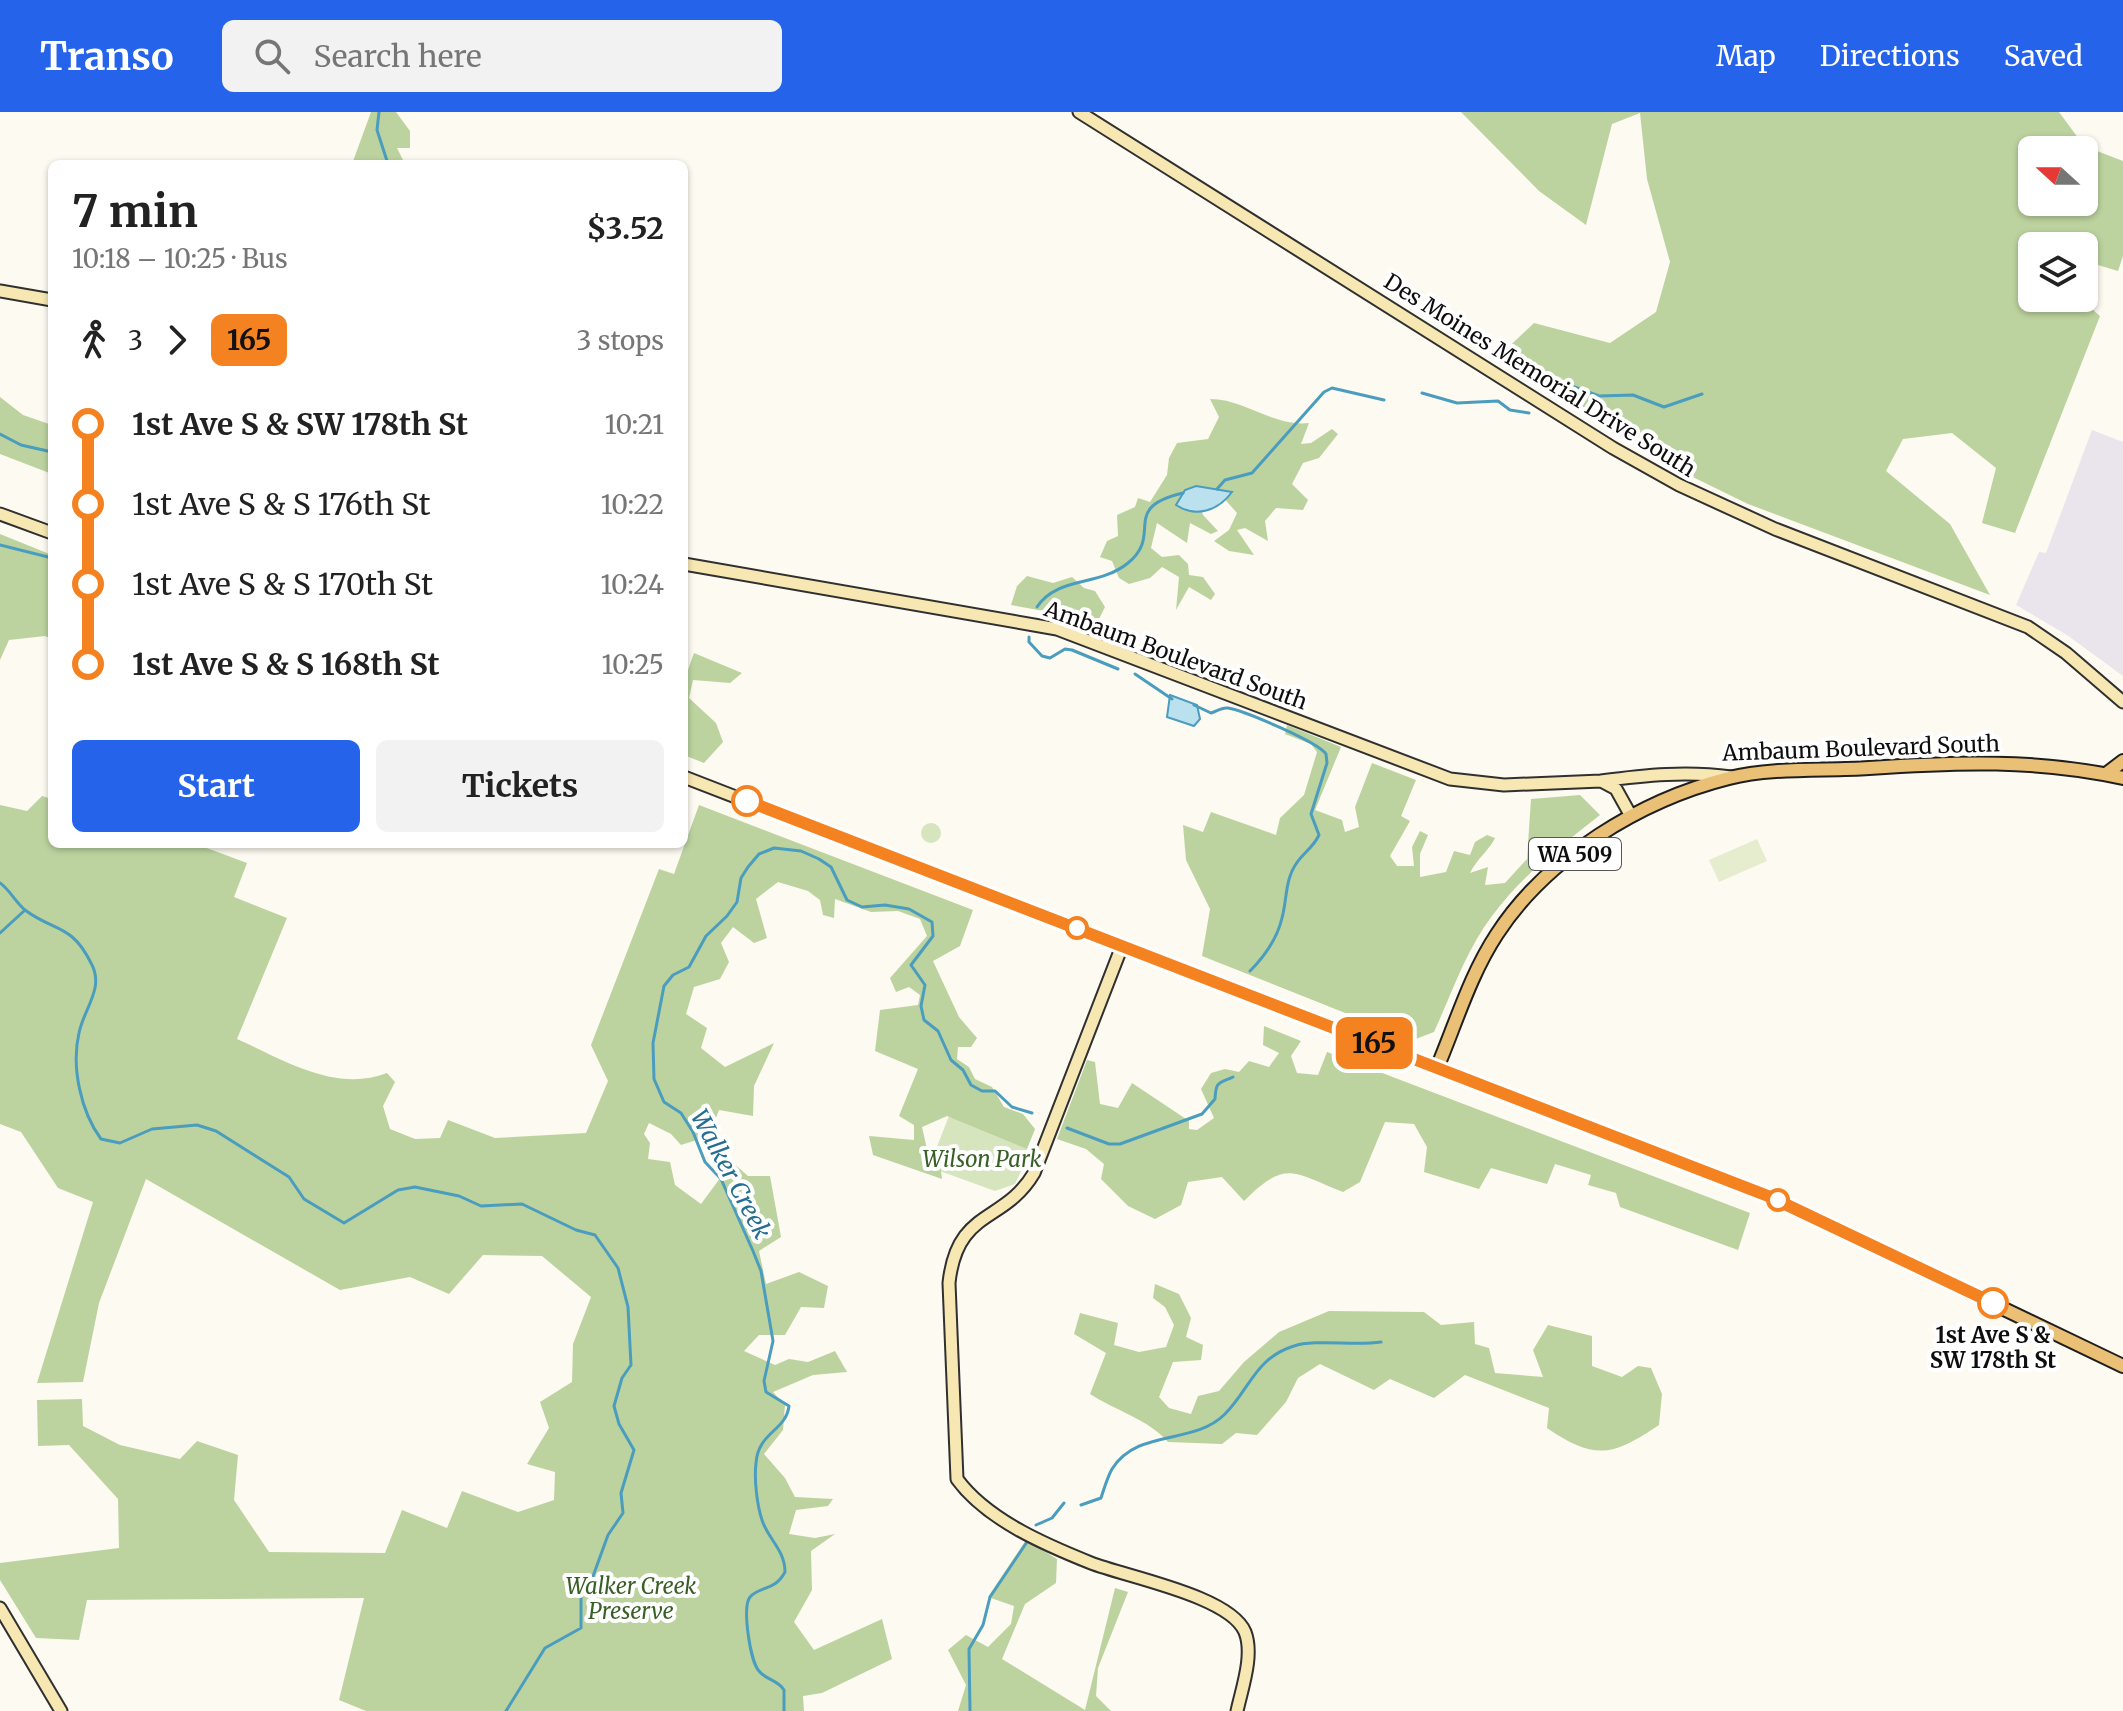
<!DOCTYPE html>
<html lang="en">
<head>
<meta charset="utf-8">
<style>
	:root { --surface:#fff; --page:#f2f2f2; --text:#222; --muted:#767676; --accent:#2563eb }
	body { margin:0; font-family:Merriweather,serif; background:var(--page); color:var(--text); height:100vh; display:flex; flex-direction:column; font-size:30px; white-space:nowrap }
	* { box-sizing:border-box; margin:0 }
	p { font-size:26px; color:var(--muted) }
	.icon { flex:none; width:44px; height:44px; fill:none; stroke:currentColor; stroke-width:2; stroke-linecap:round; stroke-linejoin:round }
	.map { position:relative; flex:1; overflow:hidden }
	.side { position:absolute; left:48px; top:48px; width:640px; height:688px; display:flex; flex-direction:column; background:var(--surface); border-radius:12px; box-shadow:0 2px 6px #0004 }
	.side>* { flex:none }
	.badge { padding:0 16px; border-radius:12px; font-size:28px; line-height:52px }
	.needle { width:52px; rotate:291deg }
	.buttons { position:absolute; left:2018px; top:24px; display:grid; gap:16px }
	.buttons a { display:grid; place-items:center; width:80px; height:80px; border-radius:12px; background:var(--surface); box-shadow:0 2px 6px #0004; font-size:40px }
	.map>.badge { position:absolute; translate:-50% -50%; box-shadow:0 0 0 4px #fff }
	.legs { display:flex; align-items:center; gap:12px; height:88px; padding:0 24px; font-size:26px }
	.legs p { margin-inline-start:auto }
	.headline { display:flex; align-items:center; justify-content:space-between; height:136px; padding:0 24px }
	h1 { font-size:44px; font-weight:700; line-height:60px }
	.primary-button { display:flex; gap:16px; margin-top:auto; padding:16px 24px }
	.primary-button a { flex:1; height:92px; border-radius:12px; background:var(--accent); color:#fff; font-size:32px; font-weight:700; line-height:92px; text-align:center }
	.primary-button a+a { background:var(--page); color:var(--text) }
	ul { padding:0 24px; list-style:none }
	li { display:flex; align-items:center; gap:28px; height:80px; font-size:30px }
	li i { display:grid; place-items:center; width:12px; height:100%; margin:0 10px; background:currentColor }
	li i::after { content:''; width:20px; height:20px; margin:-10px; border:6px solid; border-radius:50%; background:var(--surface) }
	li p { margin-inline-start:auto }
	li:first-child i { background:linear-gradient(#0000 50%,currentColor 0) }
	li:last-child i { background:linear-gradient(currentColor 50%,#0000 0) }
	header { display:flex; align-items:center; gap:48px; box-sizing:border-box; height:112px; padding:0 40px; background:var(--accent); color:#fff }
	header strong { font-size:38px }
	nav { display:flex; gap:44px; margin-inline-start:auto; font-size:28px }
	.search { width:560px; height:72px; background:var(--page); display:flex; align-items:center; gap:20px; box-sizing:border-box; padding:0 28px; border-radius:12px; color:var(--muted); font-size:30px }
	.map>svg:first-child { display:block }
</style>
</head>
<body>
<header>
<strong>Transo</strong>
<div class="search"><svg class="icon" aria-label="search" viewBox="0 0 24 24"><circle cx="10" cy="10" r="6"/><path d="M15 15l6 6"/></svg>Search here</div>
<nav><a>Map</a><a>Directions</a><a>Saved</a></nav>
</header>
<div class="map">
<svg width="2123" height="1599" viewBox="0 0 2123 1599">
	<rect width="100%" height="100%" fill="#fdfaf1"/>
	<!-- industrial -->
	<path fill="#eae4ec" d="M2092,318L2123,330V564L2067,523L2016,493L2039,440L2046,441Z"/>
	<!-- green -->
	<path fill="#d6e5be" d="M921 721a10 10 0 1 1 20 0a10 10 0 1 1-20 0Z
		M949,1004L1032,1037L1015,1072L995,1079L929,1055Z"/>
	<!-- forest -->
	<path fill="#bcd39f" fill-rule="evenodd" d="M371,0H396L410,19V36H397L405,52H352Z
		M1461,0H2059L2084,34L2123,49V144L2118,159L2088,150L2084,156V134H2032V186H2079L2100,204L2015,421L1982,411L1996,356L1952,321L1903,327L1886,359L1950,412L1990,483L1748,392L1654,346L1498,245L1534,211L1610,231L1656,200L1670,150L1647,67L1640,1L1612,12L1586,113L1539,79ZM2032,38H2084V90H2032Z
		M0,285L23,303L52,313V362L0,342Z
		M1210,287C1245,287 1273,315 1309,311L1301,332L1311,331L1332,317L1338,322L1319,346L1303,351L1292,372L1308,388L1303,398L1276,396L1265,409L1268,429L1245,416L1237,418L1254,443L1229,439L1214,429L1229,418L1237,401L1221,383L1196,385L1203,403L1218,419L1211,422L1190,411L1187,431L1157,411L1151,436L1162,445L1179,443L1188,452L1189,463L1203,465L1215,482L1211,488L1189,475L1176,498L1179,465L1162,455L1150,466L1129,472L1119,466L1112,449L1100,445L1107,429L1118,424L1117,403L1135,395L1138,386L1150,390L1167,363L1169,346L1177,331L1208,327L1219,305Z
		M0,422L52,443V527L45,524L9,528L0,548Z
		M1027,464L1053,471L1072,465L1084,476L1095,479L1105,495L1096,513L1082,506L1011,493L1017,474Z
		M694,541L742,561L730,571L693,568L689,586L716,611L723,630L704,651L684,643V569Z
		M1287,613L1341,635L1315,698L1342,708L1345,720L1359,715L1355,695L1372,651L1416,668L1401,704L1410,709L1390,744L1397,754H1414L1412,735L1420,719L1428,723L1420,742V765L1446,760L1454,739L1470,743L1475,730L1487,723L1495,726C1491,736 1476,748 1470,761L1488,755L1485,773L1505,771L1527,747L1531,687L1580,683L1600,703C1561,734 1522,763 1492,804C1466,838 1452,881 1434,920L1413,928L1202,844L1210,797L1186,748L1183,713L1203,720L1211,700L1276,723L1280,706L1304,683L1317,640L1311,632L1285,622Z
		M42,684L52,687V732H196L247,751L234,785L287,806L237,927C284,948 336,981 387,961L395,970L383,994L390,1017L415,1027L440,1026L448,1008L495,1026L586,1021L608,969L591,933L659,757L674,762L699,693L973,798L960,834L933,849L959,905L977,926L971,935H958L957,947L969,955L975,967L992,975L1004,995L1023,1002L1035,1017L1027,1037L947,1004L922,1015L927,1037L939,1043L942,1067L873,1043L869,1024L914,1028V1013L899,1004L918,957L875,939L880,898L918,893L920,883L909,875L896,880L890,866L927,824L920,807L898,799L871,800L835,787L834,806L823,803L820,788L808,779L778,770L756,787L767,826L754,831L733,815L721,831L729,850L720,867L694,875L686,902L707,916L701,936L725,955L774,931L754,974L753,1004L719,998L709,1024L681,1033L671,1022L649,1011L644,1022L650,1031L648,1047L670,1050L675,1073L701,1092L732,1050L748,1064H770L781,1125L759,1139L766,1172L799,1160L828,1174L824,1196L801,1195L785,1223H759L744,1239L775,1253L789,1247L808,1250L835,1239L847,1260L813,1263L773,1280L785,1293L783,1318L764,1342L785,1366L795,1385L833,1387L828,1394L796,1398L789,1422L815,1426L835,1422L811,1439L812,1478L794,1510L814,1538L882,1507L892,1547L822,1581L803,1584L804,1599H366L339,1588L364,1486L87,1488L79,1528L36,1526L0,1468V1451L119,1436L118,1387L69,1333L38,1334L37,1288L82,1287L83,1314L120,1333L180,1347L197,1329L238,1343L234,1388L269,1440L385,1441L402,1398L447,1416L462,1379L518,1400L554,1388L555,1360L527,1352L549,1316L540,1290L572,1270L573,1232L591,1185L542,1144L483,1143L449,1182L410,1165L340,1178L146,1067L99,1191L83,1270L37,1271L93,1090L58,1076L21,1020L0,1012V693L27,699Z
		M1264,914L1301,929L1291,944L1297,961L1318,963L1327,940L1750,1101L1738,1138L1620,1095L1616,1081L1588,1073L1591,1063L1555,1052L1547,1072L1491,1056L1479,1077L1424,1060L1427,1035L1414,1012L1385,1010L1360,1070L1343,1080C1292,1060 1286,1047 1244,1089L1222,1065L1188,1070L1181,1093L1155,1107L1128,1094L1101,1067L1104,1052L1086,1037L1057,1027L1087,948L1095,950L1100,992L1118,996L1132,971L1189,1009V1017L1197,1018L1214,1006L1201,977L1211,961L1225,957L1239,960L1249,949L1269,955L1279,941L1263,933Z
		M1155,1172L1179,1182L1191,1206L1186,1225L1203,1233L1201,1248L1173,1250L1159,1285L1169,1296L1191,1302L1198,1284L1219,1279L1244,1250L1279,1220L1329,1199L1424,1200L1441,1213L1474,1210L1475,1232L1489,1236L1495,1261L1543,1265L1533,1238L1548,1213L1592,1224V1254L1622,1265L1638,1254L1651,1256L1662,1282L1659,1313C1613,1344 1595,1349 1547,1316L1549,1296L1465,1263L1434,1286L1390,1267L1374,1278L1320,1252L1298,1266L1286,1290L1257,1323L1236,1321L1222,1332L1168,1330C1148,1307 1116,1299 1090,1282L1106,1241L1074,1222L1080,1201L1118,1211L1114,1233L1139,1240L1166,1235L1174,1213L1165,1195L1153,1186Z
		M1026,1428L1057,1447L1056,1471L1025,1492L1002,1547L1085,1598L1115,1476L1128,1480L1098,1556L1096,1584L1111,1599H958L966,1573L948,1538L966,1523L988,1535L1011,1512L1014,1494L988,1485Z"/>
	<!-- pitch -->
	<path fill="#e6edcf" d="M1757,727L1767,749L1719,770L1709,748Z"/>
	<!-- water -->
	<path fill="#bbe1ef" stroke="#4a9dbe" stroke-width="2" d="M1196,374L1232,380C1218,399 1196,406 1176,393L1185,378Z
		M1170,583L1197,593L1200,607L1194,614L1167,605Z"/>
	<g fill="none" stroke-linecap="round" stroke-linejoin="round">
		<!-- stream -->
		<path stroke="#4a9dbe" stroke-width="3" d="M379,0L377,18L388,52
			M1558,275L1569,273L1599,284L1633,283L1664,295L1702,282
			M1422,281L1457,291L1498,289L1510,298L1529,301
			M0,322L21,333L52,340
			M1217,377L1225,368L1252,361L1324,280L1332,276L1384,288
			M0,433L52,446
			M1037,495C1057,464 1099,475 1128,451C1164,422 1119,396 1183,381
			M1029,525V530L1042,544L1050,546L1065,537L1072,538L1118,557
			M1135,562L1172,587
			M1194,593L1211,601C1217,599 1222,595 1228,596C1245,599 1318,630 1326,642L1327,651L1311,702L1319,723C1313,736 1303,741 1296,752C1285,768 1287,788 1282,806C1277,827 1265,844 1250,859
			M0,771C10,778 16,791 25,798C54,820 71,811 91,851C105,876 84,896 79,921C71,955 81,1000 101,1027L120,1031L152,1017L197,1013L216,1019L289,1065L304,1087L344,1111L398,1078L415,1075L459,1084L481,1094L522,1092L576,1118L595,1123L618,1156L628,1195L631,1253L622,1266L614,1294L619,1312L634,1338L621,1381L623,1401L608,1423L592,1467L581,1483V1516L545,1536L506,1599
			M0,821L24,799
			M1067,1016L1109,1032H1120L1202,1002L1215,987C1216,969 1218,972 1233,965
			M1081,1393L1101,1386C1104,1377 1107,1366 1112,1357C1138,1316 1193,1334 1225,1302C1250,1277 1255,1246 1294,1234C1314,1227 1355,1234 1381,1230
			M1036,1413L1052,1406L1064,1391
			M784,1599V1578C778,1568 766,1568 759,1559C750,1549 742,1495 750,1485C761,1473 774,1480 785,1460C785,1438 768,1427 762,1408C757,1393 754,1367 756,1351C758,1320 786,1319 789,1294L766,1280L764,1269L773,1229L761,1159L753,1139L721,1067L705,1050L693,1020L681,1001L664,990L654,967L653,931L664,874L673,863L689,855L706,824L727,804L737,790L741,766L748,755L759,742L774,736L801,739L819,747L831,755L847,788L862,795L885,793L909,797L932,810L933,824L911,853L925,873L921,894L924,908L938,919L951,948L963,958L971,973L982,979H995L1012,995L1032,1001
			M970,1599L969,1537L983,1513L990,1485L1027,1430"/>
		<defs>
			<path id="secondary" d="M1079,0L1613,336L1679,373L1775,417L2028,515L2066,541L2123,590
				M0,179L52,188
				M0,402L52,421
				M684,452L1057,517L1450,667L1504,673L1601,669L1616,677L1631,704
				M684,665L1437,956
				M1601,669C1646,663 1687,659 1731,665
				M1122,834L1034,1061C1004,1112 957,1096 949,1171L957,1367C987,1408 1046,1433 1091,1451C1127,1465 1230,1484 1245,1520C1254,1543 1242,1576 1237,1599
				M0,1496L61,1599"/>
			<path id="primary" d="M2106,662L2123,649
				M2123,666C2038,647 1955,650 1869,656C1824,659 1773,655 1729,666C1641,688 1547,745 1497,822C1470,863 1456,911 1437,956L1768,1084L2123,1254"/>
		</defs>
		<!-- secondary casing -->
		<use href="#secondary" stroke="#303030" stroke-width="15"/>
		<!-- primary casing -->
		<use href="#primary" stroke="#1f1f1f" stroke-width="16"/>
		<!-- secondary -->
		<use href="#secondary" stroke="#f6e7b3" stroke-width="11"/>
		<!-- primary -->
		<use href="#primary" stroke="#e9c075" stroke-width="12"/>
	</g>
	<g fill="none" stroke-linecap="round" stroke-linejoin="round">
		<defs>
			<path id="line-1" d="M747,689L1768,1084L1993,1191"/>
		</defs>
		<!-- line-1 casing -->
		<use href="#line-1" stroke="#fff" stroke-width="18"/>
		<!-- line-1 -->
		<use href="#line-1" stroke="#f58220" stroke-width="12"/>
	</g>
	<!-- markers -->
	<g fill="#fff" stroke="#f58220" stroke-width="4">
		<circle cx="747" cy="689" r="14"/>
		<circle cx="1077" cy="816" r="10"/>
		<circle cx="1778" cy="1088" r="10"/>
		<circle cx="1993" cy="1191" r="14"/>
	</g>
	<g text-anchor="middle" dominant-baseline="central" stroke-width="8" stroke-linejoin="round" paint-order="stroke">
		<!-- shield labels -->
		<rect fill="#fff" stroke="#565656" stroke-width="2" x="1529" y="726" width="92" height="32" rx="6"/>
		<g font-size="20" font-weight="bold" fill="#0e0e0e">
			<text x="1575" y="742">WA 509</text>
		</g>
		<!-- street labels -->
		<g font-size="22" fill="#0e0e0e" stroke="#fff">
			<text transform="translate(1540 263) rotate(32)">Des Moines Memorial Drive South</text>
			<text transform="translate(1176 543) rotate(20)">Ambaum Boulevard South</text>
			<text transform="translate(1861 636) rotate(-2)">Ambaum Boulevard South</text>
		</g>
		<!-- park labels -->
		<g font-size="22" font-style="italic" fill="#385f25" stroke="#fff">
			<text x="982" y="1047">Wilson Park</text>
			<text x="631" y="1474">Walker Creek<tspan x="631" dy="25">Preserve</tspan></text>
		</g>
		<!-- stop labels -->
		<g font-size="22" font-weight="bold" fill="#0e0e0e" stroke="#fff">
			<text x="1993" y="1223">1st Ave S &amp;<tspan x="1993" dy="25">SW 178th St</tspan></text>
		</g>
		<!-- water labels -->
		<g font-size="24" font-style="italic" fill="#256e92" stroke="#fff">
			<text transform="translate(731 1062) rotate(62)">Walker Creek</text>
		</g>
	</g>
</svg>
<div class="buttons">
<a><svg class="needle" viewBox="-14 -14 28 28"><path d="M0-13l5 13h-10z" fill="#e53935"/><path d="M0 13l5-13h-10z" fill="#767676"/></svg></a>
<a><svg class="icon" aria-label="layers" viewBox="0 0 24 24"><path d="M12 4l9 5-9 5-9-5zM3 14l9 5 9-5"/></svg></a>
</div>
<b class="badge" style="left:1374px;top:931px;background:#f58220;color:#111">165</b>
<section class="side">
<div class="headline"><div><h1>7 min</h1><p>10:18 – 10:25 · Bus</p></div><b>$3.52</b></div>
<div class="legs"><svg class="icon" aria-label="walk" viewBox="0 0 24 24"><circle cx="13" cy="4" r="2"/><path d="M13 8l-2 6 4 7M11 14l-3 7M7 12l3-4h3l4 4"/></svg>3<svg class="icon" aria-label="forward" viewBox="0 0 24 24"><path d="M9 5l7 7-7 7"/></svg><b class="badge" style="background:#f58220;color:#111">165</b><p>3 stops</p></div>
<ul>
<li><i style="color:#f58220"></i><b>1st Ave S &amp; SW 178th St</b><p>10:21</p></li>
<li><i style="color:#f58220"></i><span>1st Ave S &amp; S 176th St</span><p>10:22</p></li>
<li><i style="color:#f58220"></i><span>1st Ave S &amp; S 170th St</span><p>10:24</p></li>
<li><i style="color:#f58220"></i><b>1st Ave S &amp; S 168th St</b><p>10:25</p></li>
</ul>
<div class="primary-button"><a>Start</a><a>Tickets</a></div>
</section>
</div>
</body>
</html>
